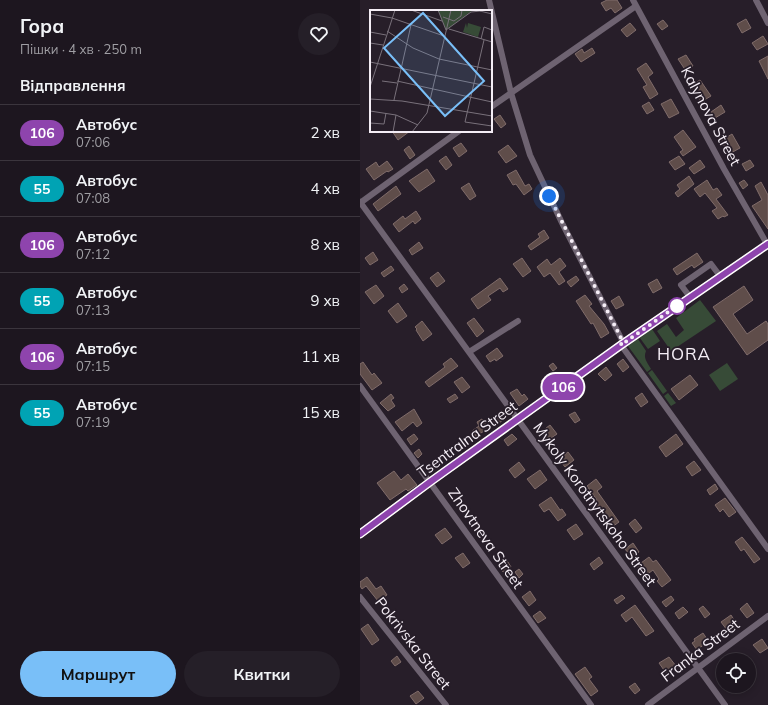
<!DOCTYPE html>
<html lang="uk">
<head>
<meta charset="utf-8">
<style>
	:root { --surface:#1d161f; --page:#251f28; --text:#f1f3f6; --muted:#a09fa4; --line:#3b353d; --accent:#79bff8 }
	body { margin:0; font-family:Mulish,sans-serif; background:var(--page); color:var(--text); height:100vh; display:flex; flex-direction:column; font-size:15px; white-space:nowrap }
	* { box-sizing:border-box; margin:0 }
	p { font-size:13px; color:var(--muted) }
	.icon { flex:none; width:22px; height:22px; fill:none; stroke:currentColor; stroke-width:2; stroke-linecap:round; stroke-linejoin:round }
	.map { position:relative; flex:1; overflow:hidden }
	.side { display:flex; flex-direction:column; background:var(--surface); width:360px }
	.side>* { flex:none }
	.badge { padding:0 8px; border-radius:13px; font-size:14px; line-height:26px }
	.buttons { position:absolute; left:356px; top:653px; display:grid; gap:8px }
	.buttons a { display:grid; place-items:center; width:40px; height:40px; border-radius:50%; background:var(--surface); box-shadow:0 2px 10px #0003,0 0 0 1px var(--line); font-size:20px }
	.you { position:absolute; width:20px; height:20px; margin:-10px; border:3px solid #fff; border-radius:50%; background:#1a73e8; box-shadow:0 0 0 6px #1a73e833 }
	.map>.badge { position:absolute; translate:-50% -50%; box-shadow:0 0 0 2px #fff }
	h2 { padding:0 20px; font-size:15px; line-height:36px }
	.round { display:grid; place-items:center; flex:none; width:42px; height:42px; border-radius:21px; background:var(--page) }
	.headline { display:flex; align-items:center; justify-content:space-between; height:68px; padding:0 20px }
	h1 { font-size:19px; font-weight:700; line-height:30px }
	.cta { display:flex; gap:8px; margin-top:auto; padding:8px 20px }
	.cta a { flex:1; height:46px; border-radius:24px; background:var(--accent); color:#111; font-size:16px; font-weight:700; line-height:46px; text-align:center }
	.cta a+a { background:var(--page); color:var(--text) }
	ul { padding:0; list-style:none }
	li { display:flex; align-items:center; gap:12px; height:56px; padding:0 20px; border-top:1px solid var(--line) }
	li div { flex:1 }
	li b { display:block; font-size:15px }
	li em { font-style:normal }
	li .badge { min-width:44px; font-weight:700; text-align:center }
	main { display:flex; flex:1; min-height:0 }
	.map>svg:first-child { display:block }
</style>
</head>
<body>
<main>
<section class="side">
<div class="headline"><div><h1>Гора</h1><p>Пішки · 4 хв · 250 m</p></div><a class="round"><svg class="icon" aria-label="heart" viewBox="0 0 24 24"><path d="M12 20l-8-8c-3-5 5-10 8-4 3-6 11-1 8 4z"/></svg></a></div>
<h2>Відправлення</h2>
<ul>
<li><span class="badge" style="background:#8e44ad;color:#fff">106</span><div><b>Автобус</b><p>07:06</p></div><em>2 хв</em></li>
<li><span class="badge" style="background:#00a3b4;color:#fff">55</span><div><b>Автобус</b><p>07:08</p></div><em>4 хв</em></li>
<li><span class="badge" style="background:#8e44ad;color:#fff">106</span><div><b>Автобус</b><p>07:12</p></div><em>8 хв</em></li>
<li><span class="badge" style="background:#00a3b4;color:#fff">55</span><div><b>Автобус</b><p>07:13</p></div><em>9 хв</em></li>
<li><span class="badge" style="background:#8e44ad;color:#fff">106</span><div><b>Автобус</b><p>07:15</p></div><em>11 хв</em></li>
<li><span class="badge" style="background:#00a3b4;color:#fff">55</span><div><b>Автобус</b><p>07:19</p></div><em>15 хв</em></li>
</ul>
<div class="cta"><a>Маршрут</a><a>Квитки</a></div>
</section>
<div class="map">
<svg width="408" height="705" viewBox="0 0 408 705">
	<rect width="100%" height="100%" fill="#271e29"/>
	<!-- green -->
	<path fill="#374b37" d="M340,300L356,321L311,351L297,331L307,324L316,337L324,330L316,318Z
		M292,329L300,341L288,349L280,338Z
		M278,339L286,351C283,358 287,362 291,369L287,372L268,346Z
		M367,363L378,379L360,391L349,375Z
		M292,370L307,391L303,394L288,373Z
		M308,393L316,403L311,406L304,396Z"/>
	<!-- building -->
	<path fill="#5f4d4a" stroke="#806c6a" d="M247,0H257L262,8L255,13L251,8L246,11L241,3Z
		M386,19L391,28L382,33L377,24Z
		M303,20L308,26L302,30L297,24Z
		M270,23L276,30L267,37L261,30Z
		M403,36L408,44L397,50L392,43Z
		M232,48L235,53L221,62L215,54L222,49L224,53Z
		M326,55L333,66L326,71L318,59Z
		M408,56V79L399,61Z
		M286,63L293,73L288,77L298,94L290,99L283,87L287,85L277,69Z
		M340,80L351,96L341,102L331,86Z
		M311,99L319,113L309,118L301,104Z
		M289,102L294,110L287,114L282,106Z
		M361,105L365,112L355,118L351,112Z
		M140,115L146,124L141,128L134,119Z
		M323,130L336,147L323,156L320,152L323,150L314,137Z
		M32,131H50L38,140Z
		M372,134L380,148L369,154L361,141Z
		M101,143L107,151L99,157L93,148Z
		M148,145L157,156L146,163L138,152Z
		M49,146L55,155L50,159L44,150Z
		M86,156L92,165L86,170L79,161Z
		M319,156L325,164L315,170L309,162Z
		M340,160L345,167L334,174L329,168Z
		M390,160L394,166L386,171L382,164Z
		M27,161L33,169L28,172L27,171L14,180L6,169L16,162L19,167Z
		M67,169L75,181L59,192L49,181Z
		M156,170L165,186L169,184L172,189L164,195L156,184L153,185L147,175Z
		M329,176L334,184L318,197L315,193L320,189L317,185Z
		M347,180L353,190L357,188L362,195L356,199L368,215L364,217L363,216L358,219L352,211L357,208L345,193L340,197L334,189Z
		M384,180L388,185L383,189L379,183Z
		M401,182L408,195V229L392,206L402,200L395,186Z
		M109,183L116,196L110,200L101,188Z
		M36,186L41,194L18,211L13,204Z
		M56,211L61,219L55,224L53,221L39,232L33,224L43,216L45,219Z
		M184,230L189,238L171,250L168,246L180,237L178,234Z
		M59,242L63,248L52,255L49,250Z
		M13,252L18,260L10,265L5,258Z
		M337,253L343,262L334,268L332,265L317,275L313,269Z
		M162,258L171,271L163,277L153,264Z
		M200,258L206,266L199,272L205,281L199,285L190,273L184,277L177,267L187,259L191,265Z
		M31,266L34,270L24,277L21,273Z
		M78,272L85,281L77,287L70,278Z
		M216,276L219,280L211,287L207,282Z
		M140,278L148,289L143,292L140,288L128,296L131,300L118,309L111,299Z
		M297,279L302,288L293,293L288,284Z
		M44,284L48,289L42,293L39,288Z
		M16,285L24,296L14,304L5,292Z
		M384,286L393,300L373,314L387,334L406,321L408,324V340L387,355L353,307Z
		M225,295L232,304L229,306L244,324L249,333L241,338L233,323L231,324L216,301Z
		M259,296L264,305L256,309L251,301Z
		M38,303L47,316L37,323L28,311Z
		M114,318L124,331L117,337L107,323Z
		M62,321L72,334L63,341L56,330L57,329L55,327Z
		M137,348L143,356L136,361L135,359L130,362L126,356Z
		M91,358L98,366L69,387L65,382L85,367L83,364Z
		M263,359L269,367L263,372L257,364Z
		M3,362L12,375L14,373L22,383L12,390L0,374V364Z
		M193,363L197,368L193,371L189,366Z
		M246,367L252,375L245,381L238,374Z
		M189,375L192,380L184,385L181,381Z
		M330,375L338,385L319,400L311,389Z
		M102,377L110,387L102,393L94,382Z
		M157,389L162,396L164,394L168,399L159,406L150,393Z
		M282,393L288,402L281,407L275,398Z
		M31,394L34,398L31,400L35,406L28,411L20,403Z
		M95,394L98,398L90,403L87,399Z
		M54,409L62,423L57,427L53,422L42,431L35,422Z
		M215,412L220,420L215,423L209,415Z
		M140,416L143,420L135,426L131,422Z
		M122,419L129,428L116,436L112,431L119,426L117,422Z
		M190,425L197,434L187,441L181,432Z
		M54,434L58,439L51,445L47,439Z
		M152,434L157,439L148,446L144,440Z
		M316,434L323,444L306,457L299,447Z
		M59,449L62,454L58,458L54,453Z
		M208,452L214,460L205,467L199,459Z
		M334,461L341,470L332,476L326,467Z
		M159,462L165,470L155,478L149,470Z
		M180,470L187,480L175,489L167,479Z
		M34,471L41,480L48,474L57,485L48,491L46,489L30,500L17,483Z
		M236,479L242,487L237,491L259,522L252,527L233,503L237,500L227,486Z
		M355,484L358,489L350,495L347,490Z
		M191,497L200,510L202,509L206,515L198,521L189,509L184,512L179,505Z
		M365,498L376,512L369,517L363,509L360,512L355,505Z
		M275,519L282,528L276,533L269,524Z
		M216,524L223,534L214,540L207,530Z
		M85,528L92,537L82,544L75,535Z
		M382,537L400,559L394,563L384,549L381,551L375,542Z
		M273,543L279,552L272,558L265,549Z
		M103,553L110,563L103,568L95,558Z
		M239,557L243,563L234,570L230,564Z
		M289,557L293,562L296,560L311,580L302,587L297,581L299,579L293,570L285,576L277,566Z
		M146,559L151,567L143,572L138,565Z
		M159,569L163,574L159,578L155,572Z
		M7,577L16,589L21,586L27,595L18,601L6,586L2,589L0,586V582Z
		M170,591L176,600L169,606L162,597Z
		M262,595L265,598L257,604L254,600Z
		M311,596L314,600L306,607L302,602Z
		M387,603L394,613L387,618L380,609Z
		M275,605L294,631L286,636L272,617L266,622L261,615Z
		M343,606L350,614L345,618L339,609Z
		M323,607L328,612L319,619L315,613Z
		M180,611L186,618L178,623L173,616Z
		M371,615L376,623L367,630L361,622Z
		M8,624L19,640L12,645L1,629Z
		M343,633L347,639L344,641L346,643L337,650L332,643L335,641L334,639Z
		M402,639L408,648L400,653L393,645Z
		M37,656L41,662L35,666L31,661Z
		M309,657L316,666L306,673L299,663Z
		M225,667L232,677L229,679L238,691L231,696L215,674Z
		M275,683L280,690L275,694L269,687Z
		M58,691L64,698L56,704L50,696Z"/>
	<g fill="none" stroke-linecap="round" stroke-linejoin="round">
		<!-- minor -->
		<path stroke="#6e6371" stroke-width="6" d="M129,0L151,93L170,155L202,223L262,340L261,345L408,549
			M273,0L364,169L407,244
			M396,0L408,23
			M131,107L276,6
			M0,202L365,705
			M0,203L99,131
			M330,297L321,285L351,264L360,276
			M109,352L158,321
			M0,386L231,705
			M0,597L86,705
			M288,705L408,616"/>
		<!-- major -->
		<path stroke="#bd676c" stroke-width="8" d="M0,534L70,482L261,345L408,244"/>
	</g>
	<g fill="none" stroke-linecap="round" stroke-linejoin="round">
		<defs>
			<path id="line" d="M0,534L70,482L261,345L408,244"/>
		</defs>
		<!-- line casing -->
		<use href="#line" stroke="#fff" stroke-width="9"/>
		<!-- line -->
		<use href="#line" stroke="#8e44ad" stroke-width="6"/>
		<!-- walk -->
		<path stroke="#f5eef6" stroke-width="4" stroke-dasharray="0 7.2" d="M189,196L262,340L261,345L317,306"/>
	</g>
	<!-- markers -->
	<circle fill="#fff" stroke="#8e44ad" stroke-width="2" cx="317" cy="306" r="8"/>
	<g text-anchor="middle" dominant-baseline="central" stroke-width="3.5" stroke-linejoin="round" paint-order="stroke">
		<!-- street labels -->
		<g font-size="15" fill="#f5eef6" stroke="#271e29">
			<text transform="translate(351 116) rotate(62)">Kalynova Street</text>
			<text transform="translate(107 439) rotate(-36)">Tsentralna Street</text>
			<text transform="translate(235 504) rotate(54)">Mykoly Korotnytskoho Street</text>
			<text transform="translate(126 538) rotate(55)">Zhovtneva Street</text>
			<text transform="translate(53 643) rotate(52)">Pokrivska Street</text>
			<text transform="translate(340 650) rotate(-37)">Franka Street</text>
		</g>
		<!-- quarter labels -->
		<g font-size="17" letter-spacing="1" fill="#f5eef6" stroke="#271e29">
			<text x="324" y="353">HORA</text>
		</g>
	</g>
	<!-- overview -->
	<g transform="translate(10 10)">
		<rect width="122" height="122" fill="#271e29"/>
		<path d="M68,0H103L76,20ZM96,13L97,18L98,13L111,17L108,27L93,22Z" fill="#374b37"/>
		<path fill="none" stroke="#79717b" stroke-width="1" d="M41,0L72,11M68,0L76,20L101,2L111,1M110,1L122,4M0,4L22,8L74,26M73,7L84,11L91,6L92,0M79,19L122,32M17,21L43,38L69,49L122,60M0,22L16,25M111,29L114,17L122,20M114,30L95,112L122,116M0,33L13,35M0,52L122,77M12,71L27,73M27,71L122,92M0,77L25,0M0,89L32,91L122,106M24,90L41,15M0,101L26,105L48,115M0,113L14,114L16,103M23,122L26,105M42,122L57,103L81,0"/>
		<path fill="#79bff8" fill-opacity="0.15" stroke="#79bff8" stroke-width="2" d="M53,3L114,71L75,106L14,38Z"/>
		<rect width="122" height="122" fill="none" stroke="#f5eef6" stroke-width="2"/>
	</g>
</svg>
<div class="buttons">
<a><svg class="icon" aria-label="locate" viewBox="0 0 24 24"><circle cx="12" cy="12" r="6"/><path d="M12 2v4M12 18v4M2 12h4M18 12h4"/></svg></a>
</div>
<div class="you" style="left:189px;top:196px"></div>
<b class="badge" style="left:203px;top:387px;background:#8e44ad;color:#fff">106</b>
</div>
</main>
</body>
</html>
